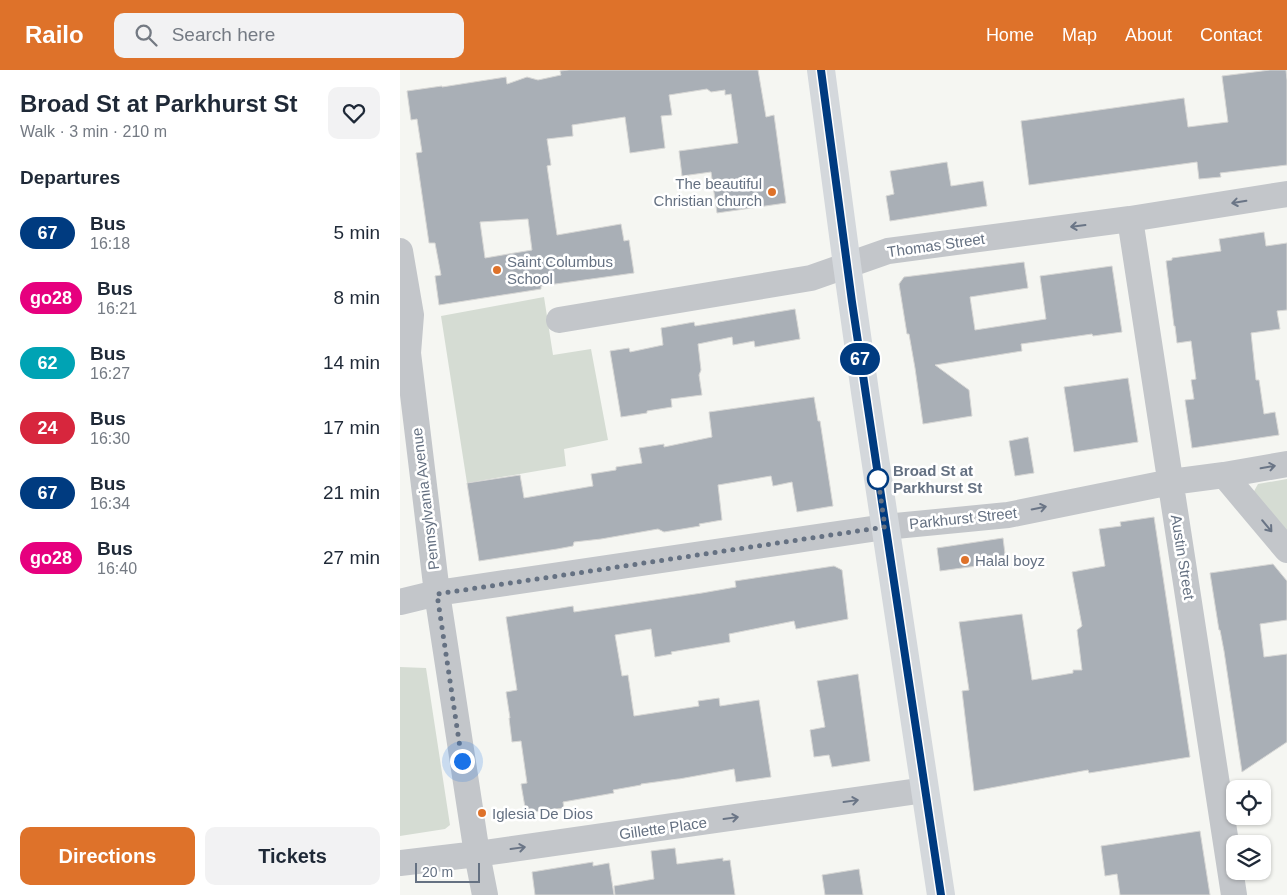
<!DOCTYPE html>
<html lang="en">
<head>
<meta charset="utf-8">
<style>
	:root { --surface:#fff; --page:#f2f2f3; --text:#1f2937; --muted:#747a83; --accent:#de722a }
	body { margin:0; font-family:Arial,sans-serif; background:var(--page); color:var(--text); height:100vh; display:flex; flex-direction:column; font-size:19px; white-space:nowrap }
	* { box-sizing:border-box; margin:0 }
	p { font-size:16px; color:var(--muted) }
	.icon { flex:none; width:28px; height:28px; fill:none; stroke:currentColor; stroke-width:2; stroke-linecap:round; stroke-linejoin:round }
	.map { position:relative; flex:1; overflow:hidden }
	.sheet { display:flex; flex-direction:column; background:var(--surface); width:400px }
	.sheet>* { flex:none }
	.badge { padding:0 10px; border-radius:16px; font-size:18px; line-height:32px }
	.fabs { position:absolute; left:826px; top:710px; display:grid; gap:10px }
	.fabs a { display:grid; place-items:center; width:45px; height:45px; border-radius:10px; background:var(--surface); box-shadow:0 1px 4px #0004; font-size:25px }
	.scale { position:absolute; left:15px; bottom:12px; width:65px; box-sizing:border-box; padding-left:5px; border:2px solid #657182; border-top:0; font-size:14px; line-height:18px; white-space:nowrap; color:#657182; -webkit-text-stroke:4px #fff; paint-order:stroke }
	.you { position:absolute; width:25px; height:25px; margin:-12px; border:4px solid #fff; border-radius:50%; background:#1a73e8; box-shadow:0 0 0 8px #1a73e833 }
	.map>.badge { position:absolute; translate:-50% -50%; box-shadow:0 0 0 2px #fff }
	h2 { padding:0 20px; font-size:19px; line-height:45px }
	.round { display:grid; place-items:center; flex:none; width:52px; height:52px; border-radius:10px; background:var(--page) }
	.head { display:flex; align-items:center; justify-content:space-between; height:85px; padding:0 20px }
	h1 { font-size:24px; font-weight:600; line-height:38px }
	.cta { display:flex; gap:10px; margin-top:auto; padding:10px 20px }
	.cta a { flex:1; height:58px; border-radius:10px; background:var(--accent); color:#fff; font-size:20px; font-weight:600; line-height:58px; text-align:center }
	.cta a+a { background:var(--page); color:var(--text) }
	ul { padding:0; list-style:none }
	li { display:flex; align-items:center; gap:15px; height:65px; padding:0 20px }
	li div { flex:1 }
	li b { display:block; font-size:19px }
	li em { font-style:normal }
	li .badge { min-width:55px; font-weight:700; text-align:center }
	header { display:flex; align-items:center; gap:30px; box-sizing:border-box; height:70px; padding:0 25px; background:var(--accent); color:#fff }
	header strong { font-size:24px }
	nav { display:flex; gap:28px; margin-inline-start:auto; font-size:18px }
	.search { width:350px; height:45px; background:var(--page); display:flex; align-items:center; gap:12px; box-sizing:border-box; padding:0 18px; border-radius:10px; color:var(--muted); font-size:19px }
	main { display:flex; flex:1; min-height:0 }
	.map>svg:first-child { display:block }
</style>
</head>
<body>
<header>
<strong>Railo</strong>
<div class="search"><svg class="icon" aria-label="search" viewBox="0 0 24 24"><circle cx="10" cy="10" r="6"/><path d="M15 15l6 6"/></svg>Search here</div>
<nav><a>Home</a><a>Map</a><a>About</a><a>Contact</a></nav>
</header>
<main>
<section class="sheet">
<div class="head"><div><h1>Broad St at Parkhurst St</h1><p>Walk · 3 min · 210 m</p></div><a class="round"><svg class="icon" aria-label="heart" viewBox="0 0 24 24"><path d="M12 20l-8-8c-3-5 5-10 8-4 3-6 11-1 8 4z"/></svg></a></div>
<h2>Departures</h2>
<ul>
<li><span class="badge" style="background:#003b80;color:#fff">67</span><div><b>Bus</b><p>16:18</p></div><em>5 min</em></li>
<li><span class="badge" style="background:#e6007e;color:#fff">go28</span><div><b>Bus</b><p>16:21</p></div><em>8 min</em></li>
<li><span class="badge" style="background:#00a3b4;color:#fff">62</span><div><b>Bus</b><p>16:27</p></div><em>14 min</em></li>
<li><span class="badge" style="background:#d7263d;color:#fff">24</span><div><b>Bus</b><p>16:30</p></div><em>17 min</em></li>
<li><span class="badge" style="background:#003b80;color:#fff">67</span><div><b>Bus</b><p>16:34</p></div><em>21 min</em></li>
<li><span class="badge" style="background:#e6007e;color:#fff">go28</span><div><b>Bus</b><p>16:40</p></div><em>27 min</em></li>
</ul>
<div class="cta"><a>Directions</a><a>Tickets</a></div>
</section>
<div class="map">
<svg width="887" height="825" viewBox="0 0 887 825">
	<rect width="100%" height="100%" fill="#f5f6f2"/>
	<!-- green -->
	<path fill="#d5dcd3" d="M144,227L153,285L191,279L208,370L164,379L166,396L67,413L41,246Z
		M887,409V461L853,423L858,414Z
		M0,597L26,598L50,755L45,759L0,766Z"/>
	<!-- building -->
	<path fill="#a9afb6" stroke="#d7d7d5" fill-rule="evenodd" d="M169,0H358L366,47L374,45L386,133L317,143L311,102L282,106L279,81L338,73L331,24L325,25V20L311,22L307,19L269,25L272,45L261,46L265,78L230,83L225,47L172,55L173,66L147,69L151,95L147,96L157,165L221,154L224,171L229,170L234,203L141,216V219L39,235L35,206L41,205L35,173H29L16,83L22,82L17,49L11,50L7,21L42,16V17L106,7L107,14L127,7L138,10L161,5L160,1ZM128,149L132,180L85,188L80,152Z
		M870,0H886L887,10V95L820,103L821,107L799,109L797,92L629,115L621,51L784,28L788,57L828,52L822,6Z
		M547,92L551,116L583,111L587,136L490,151L486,126L494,124L490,101Z
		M864,162L866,176L887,173V240L877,241L880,259L851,263L856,310H859L864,344L875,342L879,365L792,378L785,330L794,329L791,310L796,309L791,271L777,273L775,256H774L766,191L772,190V188L821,181L819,169Z
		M624,192L628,218L570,227L575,260L646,249L640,206L712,196L722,262L693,266L692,264L621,274L622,281L535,295L569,320L572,346L523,354L515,298L509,264H507L499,214L504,207Z
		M395,239L400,269L355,277L354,271L333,275L332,267L298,274L301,300L299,305L302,325L271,329L272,337L247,341V343L221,347L210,281L229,278L230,282L263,275L261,258L294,252L295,256Z
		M728,308L738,372L674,382L664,317Z
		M414,327L418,351H420L433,436L397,442L392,412L373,416L371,406L318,415L322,450L299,454L300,456L264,462L258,459L201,469L174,472L173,476L157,479L79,491L67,413L120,405L124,428L193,416L191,404L216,400V397L242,393L239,378L264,374V377L312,367L309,342Z
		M628,367L634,403L615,406L609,371Z
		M754,447L790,687L689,703L688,700L574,721L562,621L569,620L559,552L622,544L632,610L673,603V600H682L677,560L682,556L672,502L705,496L699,459L721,456L720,452Z
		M603,468L606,492L540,501L537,478Z
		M873,494L887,511V550L860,554L864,587L887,584V672L842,702L824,581L820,560H819L810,503Z
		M434,496L442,500L448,549L396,559L394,551L329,564L330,572L271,582L272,584L255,587L251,559L215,565L222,606L228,605L234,646L299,636L298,631L319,628L320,636L359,630L371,707L336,712L334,699L279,709H278L241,714V715L213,720L214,723L163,732L164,738L126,743L121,714L127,713L121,671L112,672L109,648H110L106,622L117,620L106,547L173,536L174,542L302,523L336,517L335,511Z
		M458,604L470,691L432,697L429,685L414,687L410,660L425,657L417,611Z
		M800,761L810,825H720L717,804L705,806L701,776Z
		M275,778L277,794L323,788V791L330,790L335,825H215L214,816L254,809L251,781Z
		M193,792V796L209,793L214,825H135L132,802Z
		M459,799L463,825H425L422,805Z"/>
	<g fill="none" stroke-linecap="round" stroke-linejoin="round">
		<!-- street -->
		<path stroke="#c3c6ca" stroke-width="26" d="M730,149L834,825
			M0,181L11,245L8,283L37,523L77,784L85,825
			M159,250L411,208L488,181L730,149L887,124
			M824,405L887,480
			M0,532L37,523L485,457L608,445L771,412L824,405L887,394
			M0,793L77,784L525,720"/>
		<!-- primary -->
		<path stroke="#d4d8dc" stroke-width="28" d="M421,0L447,195L465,322L541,825"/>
	</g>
	<!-- one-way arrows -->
	<defs><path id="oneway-shaft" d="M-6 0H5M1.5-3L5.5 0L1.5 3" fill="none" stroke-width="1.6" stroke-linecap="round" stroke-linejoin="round" transform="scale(1.25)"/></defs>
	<g stroke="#6a7586">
		<use href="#oneway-shaft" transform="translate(839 132) rotate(171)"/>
		<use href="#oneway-shaft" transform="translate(678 156) rotate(173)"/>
		<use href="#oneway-shaft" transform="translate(868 397) rotate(-10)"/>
		<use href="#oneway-shaft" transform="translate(639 438) rotate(-11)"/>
		<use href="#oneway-shaft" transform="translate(867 456) rotate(50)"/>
		<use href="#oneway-shaft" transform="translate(451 731) rotate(-8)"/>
		<use href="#oneway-shaft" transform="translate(331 748) rotate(-8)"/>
		<use href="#oneway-shaft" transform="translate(118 778) rotate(-8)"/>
	</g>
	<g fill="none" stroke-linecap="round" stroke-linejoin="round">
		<defs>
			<path id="line" d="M421,0L452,232L541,825"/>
		</defs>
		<!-- line casing -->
		<use href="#line" stroke="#fff" stroke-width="11"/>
		<!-- line -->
		<use href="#line" stroke="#003b80" stroke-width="8"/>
		<!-- walk -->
		<path stroke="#657182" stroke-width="5" stroke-dasharray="0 9" d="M62,691L37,524L485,457L478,409"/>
	</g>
	<!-- markers -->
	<g fill="#de722a" stroke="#fff" stroke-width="2">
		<circle cx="372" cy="122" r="5"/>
		<circle cx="97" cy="200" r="5"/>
		<circle cx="565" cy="490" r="5"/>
		<circle cx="82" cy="743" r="5"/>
	</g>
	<circle fill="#fff" stroke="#003b80" stroke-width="2.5" cx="478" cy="409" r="10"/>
	<g text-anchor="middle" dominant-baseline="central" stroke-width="5" stroke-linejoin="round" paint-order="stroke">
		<!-- poi labels -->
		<g font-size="15" fill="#657182" stroke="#fff" text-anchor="start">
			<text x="362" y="113" text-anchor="end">The beautiful<tspan x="362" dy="17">Christian church</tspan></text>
			<text x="107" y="191">Saint Columbus<tspan x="107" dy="17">School</tspan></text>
			<text x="575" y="490">Halal boyz</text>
			<text x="92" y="743">Iglesia De Dios</text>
		</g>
		<!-- street labels -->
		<g font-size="15" fill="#657182" stroke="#fff">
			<text transform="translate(536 175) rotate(-8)">Thomas Street</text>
			<text transform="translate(25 429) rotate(-97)">Pennsylvania Avenue</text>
			<text transform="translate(563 448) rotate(-6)">Parkhurst Street</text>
			<text transform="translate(783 487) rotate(81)">Austin Street</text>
			<text transform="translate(263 758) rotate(-8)">Gillette Place</text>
		</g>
		<!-- stop labels -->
		<g font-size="15" font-weight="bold" fill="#657182" stroke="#fff" text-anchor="start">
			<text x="493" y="400">Broad St at<tspan x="493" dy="17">Parkhurst St</tspan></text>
		</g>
	</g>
</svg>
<div class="fabs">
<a><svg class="icon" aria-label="locate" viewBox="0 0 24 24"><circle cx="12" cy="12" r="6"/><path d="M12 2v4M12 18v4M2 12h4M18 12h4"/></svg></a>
<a><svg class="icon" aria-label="layers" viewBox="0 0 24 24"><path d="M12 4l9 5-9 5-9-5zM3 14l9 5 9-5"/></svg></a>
</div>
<div class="scale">20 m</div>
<div class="you" style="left:62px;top:691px"></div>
<b class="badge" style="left:460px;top:289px;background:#003b80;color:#fff">67</b>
</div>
</main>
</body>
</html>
